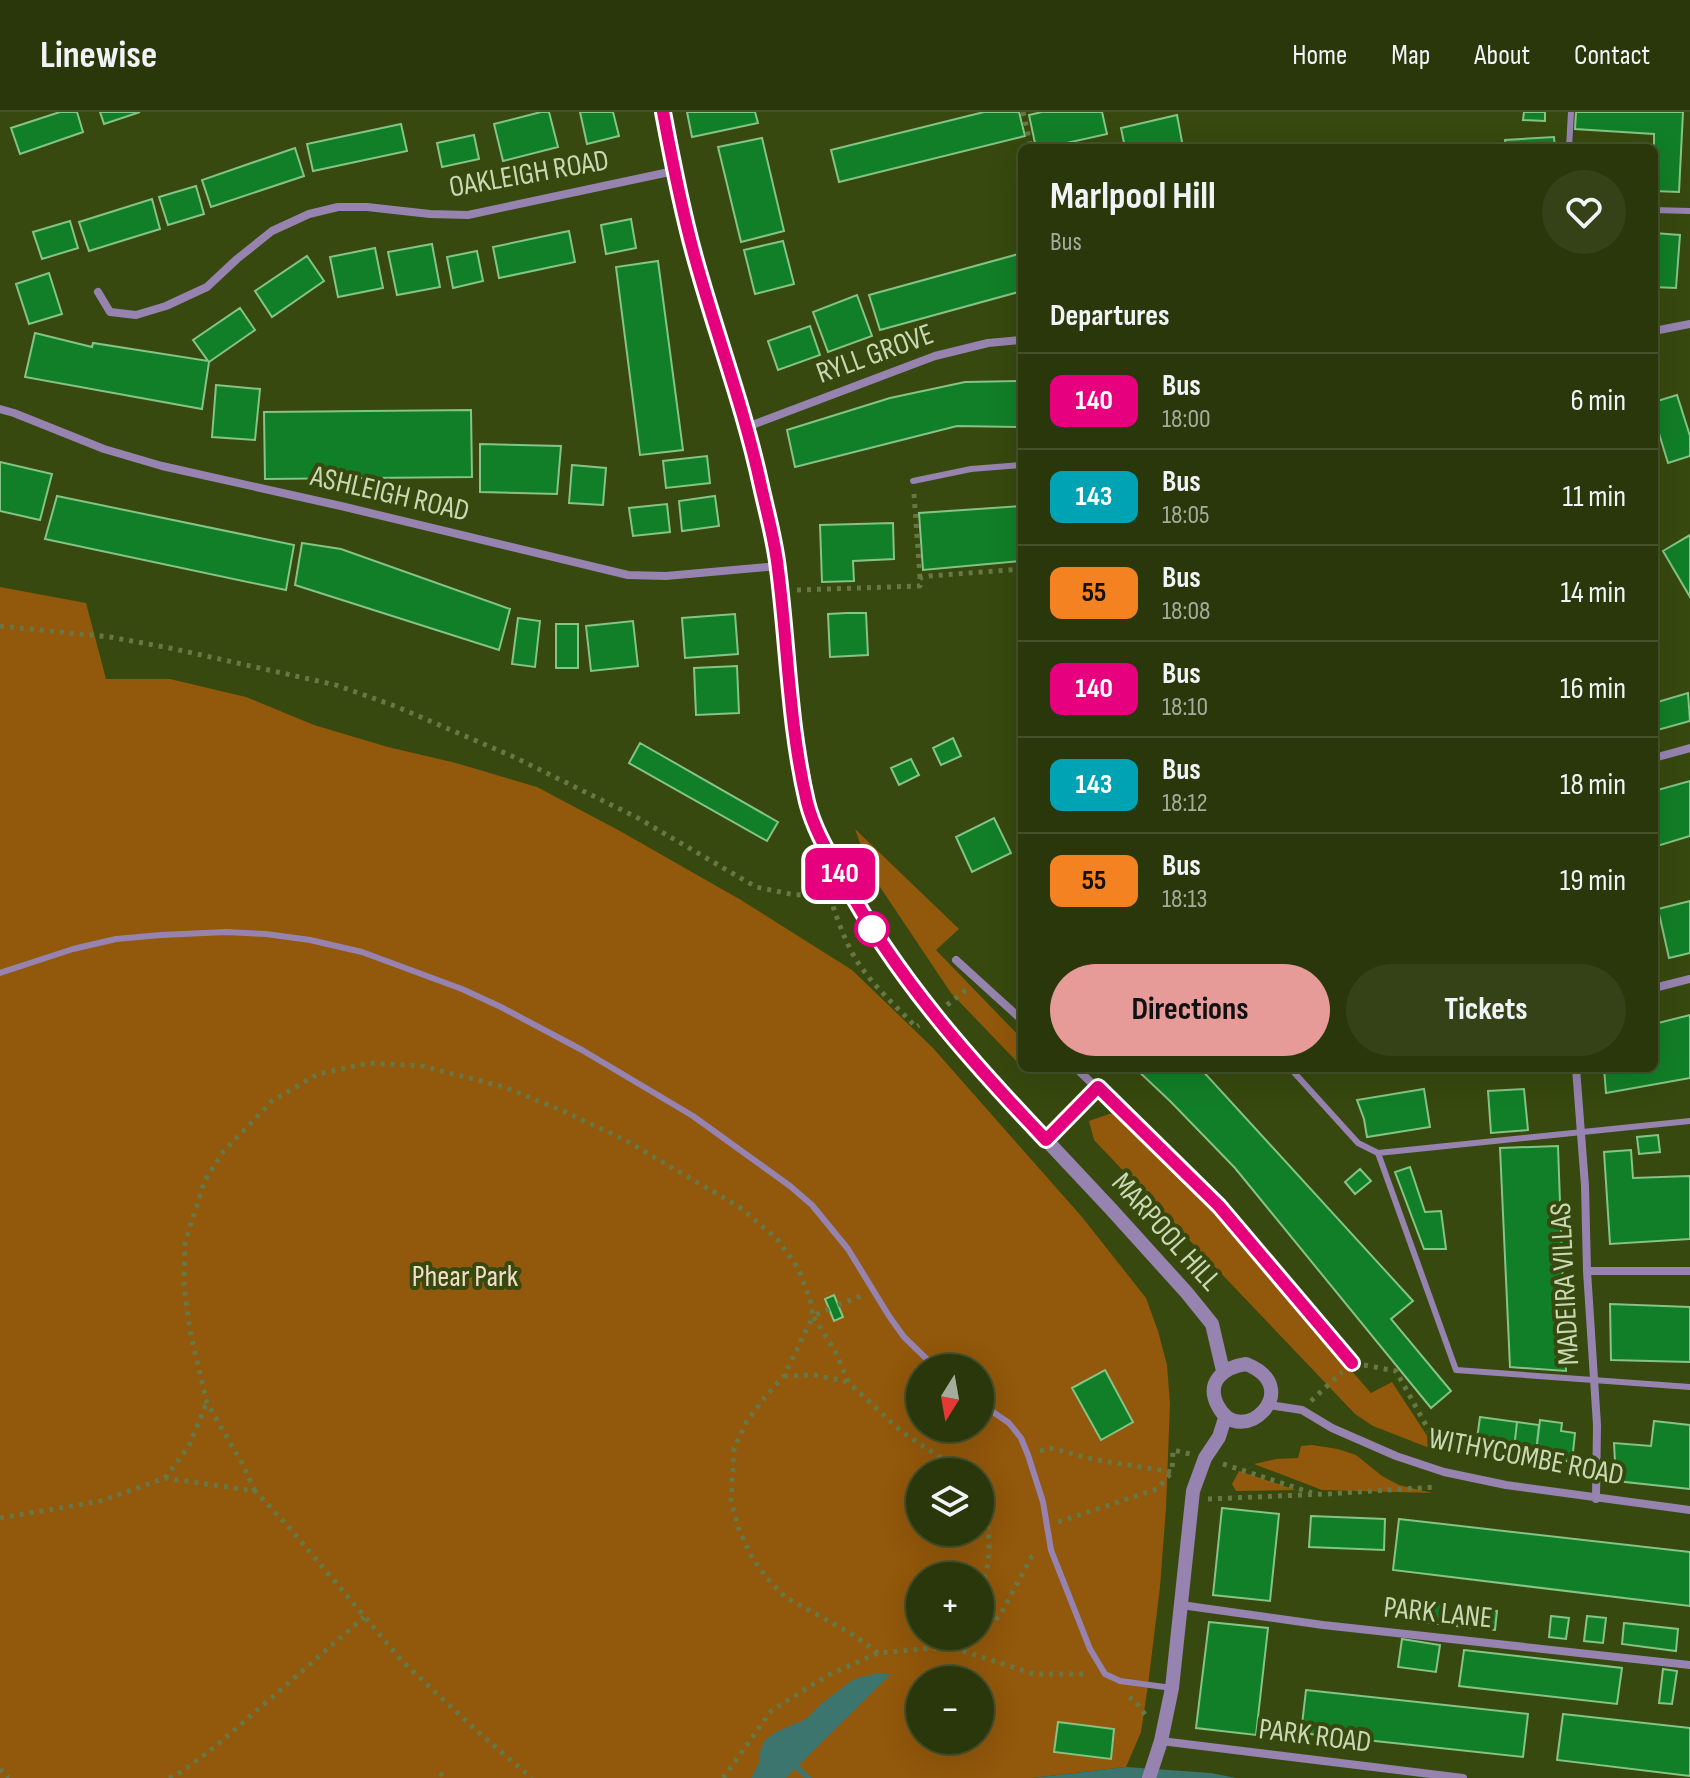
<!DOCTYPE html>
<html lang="en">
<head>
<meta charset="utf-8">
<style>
	:root { --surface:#29370a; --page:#354218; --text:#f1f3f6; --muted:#a5ac9c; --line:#45512b; --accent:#e69b98 }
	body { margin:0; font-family:"Sofia Sans Condensed",sans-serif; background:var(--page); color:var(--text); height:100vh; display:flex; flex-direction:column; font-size:30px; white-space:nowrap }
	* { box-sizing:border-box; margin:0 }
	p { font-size:26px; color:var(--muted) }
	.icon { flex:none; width:44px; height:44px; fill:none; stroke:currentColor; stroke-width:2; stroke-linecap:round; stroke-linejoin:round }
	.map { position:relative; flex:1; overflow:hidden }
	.details { position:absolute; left:1018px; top:32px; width:640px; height:928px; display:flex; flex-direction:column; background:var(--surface); border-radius:12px; box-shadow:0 8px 32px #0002,0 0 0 2px var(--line) }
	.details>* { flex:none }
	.badge { padding:0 16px; border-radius:12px; font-size:28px; line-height:52px }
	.needle { width:52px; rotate:191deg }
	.tools { position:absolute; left:906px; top:1242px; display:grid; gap:16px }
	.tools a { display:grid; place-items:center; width:88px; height:88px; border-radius:50%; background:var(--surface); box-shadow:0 8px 32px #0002,0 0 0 2px var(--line); font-size:40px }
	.map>.badge { position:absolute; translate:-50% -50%; box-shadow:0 0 0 4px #fff }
	h2 { padding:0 32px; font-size:30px; line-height:72px }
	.round { display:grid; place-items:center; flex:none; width:84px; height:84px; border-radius:42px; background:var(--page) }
	.headline { display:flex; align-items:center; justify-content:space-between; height:136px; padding:0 32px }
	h1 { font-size:38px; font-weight:700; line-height:60px }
	.primary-button { display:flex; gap:16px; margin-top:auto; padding:16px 32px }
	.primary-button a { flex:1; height:92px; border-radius:48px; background:var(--accent); color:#111; font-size:32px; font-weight:700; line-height:92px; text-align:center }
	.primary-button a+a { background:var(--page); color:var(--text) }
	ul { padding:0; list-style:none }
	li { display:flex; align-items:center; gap:24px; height:96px; padding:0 32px; border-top:2px solid var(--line) }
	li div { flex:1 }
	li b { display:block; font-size:30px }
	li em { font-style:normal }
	li .badge { min-width:88px; font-weight:700; text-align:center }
	header { display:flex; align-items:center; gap:48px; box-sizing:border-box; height:112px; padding:0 40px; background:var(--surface); border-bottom:2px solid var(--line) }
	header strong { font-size:38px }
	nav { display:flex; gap:44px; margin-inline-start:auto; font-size:28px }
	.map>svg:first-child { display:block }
</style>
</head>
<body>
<header>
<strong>Linewise</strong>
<nav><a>Home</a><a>Map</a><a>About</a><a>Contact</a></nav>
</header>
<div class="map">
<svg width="1690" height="1666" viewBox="0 0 1690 1666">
	<rect width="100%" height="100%" fill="#37490e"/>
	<!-- green -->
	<path fill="#92580b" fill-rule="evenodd" d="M0,475L86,491L106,567H170L246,585L314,613L388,635L456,651L537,675L620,719L741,788L852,858L933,936L1082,1105L1146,1186L1158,1219L1167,1253L1170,1292L1166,1396L1160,1475L1148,1573L1141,1620L1126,1655L1032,1666H0ZM920,1256H980V1316H920ZM920,1360H980V1420H920ZM920,1464H980V1524H920ZM920,1568H980V1628H920Z
		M855,717L959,817L936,838L1022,927V955L951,881L870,760Z
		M1112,1001L1205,1091L1371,1281L1392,1270L1437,1339L1373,1314L1355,1302L1094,1028L1089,1009Z
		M1312,1333L1338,1337L1356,1343L1382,1364L1399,1373L1432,1381L1322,1378L1254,1352L1276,1347L1298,1346L1301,1334Z
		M1239,1359L1296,1378L1236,1379L1232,1372Z"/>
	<!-- water -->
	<path fill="#3b756e" d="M878,1561L891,1562L799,1653L812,1666H804L795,1657L786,1666H751L759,1651L760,1640L765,1628L776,1620L806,1607L821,1592L854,1567Z
		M1126,1655L1211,1661L1236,1666H1032Z"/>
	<!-- building -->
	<path fill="#117f27" stroke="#85c387" stroke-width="2" d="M60,0H77L83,20L20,42L11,16Z
		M100,0H140L104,12Z
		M541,0H549L558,35L503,49L494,12Z
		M580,0H613L619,24L587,32Z
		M687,0H755L758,11L692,25Z
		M984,0H1019L1025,24L839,70L831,38Z
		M1042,0H1102L1107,22L1044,36H1036L1029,3Z
		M1524,0H1545V9L1523,8Z
		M1576,0H1683L1679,80L1654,79V22L1575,17Z
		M1177,3L1183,35L1125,36L1121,16Z
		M401,12L407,39L313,59L307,32Z
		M474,23L479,47L442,55L437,31Z
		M1554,25L1555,36H1506L1505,28Z
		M762,26L784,119L741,130L718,35Z
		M295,36L304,64L211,95L202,68Z
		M196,74L204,102L168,113L159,85Z
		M152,87L160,117L89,139L79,110Z
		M631,107L636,136L606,142L601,113Z
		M70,109L78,136L42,147L33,120Z
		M569,119L575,150L499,166L493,135Z
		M1654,121L1680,123L1676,176L1654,175Z
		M783,129L794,172L755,182L744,138Z
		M432,132L440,175L397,183L388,140Z
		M375,136L383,176L338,185L330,145Z
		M477,139L483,169L453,176L447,145Z
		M1022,141V179L880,218L869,183Z
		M307,144L324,169L272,205L255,179Z
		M658,149L683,338L640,343L616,155Z
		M49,161L62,202L29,212L16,172Z
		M857,183L872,224L828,240L813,200Z
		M240,196L255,218L209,250L202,297L25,265L35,221L92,235L93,231L208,249L193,228Z
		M810,214L820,243L778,258L768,229Z
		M1022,269V315L957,314L795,355L787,318L890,286L965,270Z
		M216,273L260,277L255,328L212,325Z
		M1677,283L1690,324V344L1668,351L1654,305V290Z
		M471,298L472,365L265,367L264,300Z
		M480,332L561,334L557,382L480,380Z
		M707,344L710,371L666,376L663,349Z
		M0,350L52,362L40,408L0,399Z
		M572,353L606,356L603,393L569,391Z
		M57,384L294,433L286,478L45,427Z
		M715,384L719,414L682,419L679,389Z
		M667,392L670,420L633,424L629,396Z
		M1022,394V449L923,458L919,401Z
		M893,411L894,447L853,449L854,469L822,470L820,413Z
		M1690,423V485L1663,439Z
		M302,431L341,437L510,497L499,538L295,473Z
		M847,501H866L868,543L830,545L828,502Z
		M735,502L738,542L685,546L682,506Z
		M518,506L540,509L535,555L512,552Z
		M633,509L638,554L591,559L586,514Z
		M556,512H578V556H556Z
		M737,554L739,601L696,603L694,556Z
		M1688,581L1690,609L1654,619V591Z
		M953,626L961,644L941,653L933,636Z
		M640,631L778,710L767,729L629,651Z
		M911,647L919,663L899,673L891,656Z
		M1690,669V724L1654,735V679Z
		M994,706L1011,741L972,760L956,725Z
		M1690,789V841L1669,846L1658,797Z
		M1690,903V966L1606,981L1604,956H1654V912Z
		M1135,956H1200L1413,1189L1391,1207L1451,1279L1431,1296L1235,1056L1170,989Z
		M1424,977L1430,1015L1367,1025L1364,1007L1357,988Z
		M1524,977L1528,1018L1491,1021L1488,979Z
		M1658,1023L1660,1040L1639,1042L1637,1025Z
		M1558,1034L1566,1259L1510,1255L1500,1036Z
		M1631,1038L1633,1066L1690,1064V1127L1610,1132L1604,1040Z
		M1410,1055L1425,1100L1441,1099L1446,1137H1424L1395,1060Z
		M1360,1057L1371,1069L1355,1082L1345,1070Z
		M834,1183L843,1205L834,1209L825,1187Z
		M1610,1192L1690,1195V1250L1611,1248Z
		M1105,1258L1133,1310L1101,1328L1072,1276Z
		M1480,1305L1517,1310L1513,1346L1475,1341Z
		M1540,1308L1562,1311L1561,1319L1575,1321L1572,1350L1559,1348L1558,1353L1535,1349Z
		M1654,1309L1690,1313V1377L1616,1369L1614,1331L1651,1334Z
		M1517,1310L1539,1313L1535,1349L1513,1346Z
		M1222,1396L1279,1402L1270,1489L1213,1483Z
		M1311,1404L1385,1407L1384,1438L1309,1435Z
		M1399,1407L1690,1440V1494L1393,1458Z
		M1428,1489L1441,1491L1439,1512L1425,1510Z
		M1459,1495L1497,1499L1495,1518L1457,1514Z
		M1551,1504L1569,1506L1566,1527L1549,1525Z
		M1587,1504L1606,1506L1603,1531L1584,1529Z
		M1209,1510L1268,1516L1256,1623L1196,1616Z
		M1624,1511L1678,1517L1676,1539L1622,1532Z
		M1402,1527L1440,1533L1436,1560L1398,1555Z
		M1464,1538L1622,1556L1617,1592L1459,1574Z
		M1663,1557L1677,1559L1672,1592L1659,1591Z
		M1306,1578L1528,1602L1523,1645L1301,1621Z
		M1563,1602L1690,1616V1664L1557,1648Z
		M1058,1610L1114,1617L1111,1647L1054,1640Z"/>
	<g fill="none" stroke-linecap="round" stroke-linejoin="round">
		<!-- path -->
		<path stroke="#677844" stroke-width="5" stroke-dasharray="4 6" stroke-linecap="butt" d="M1023,0L1031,36
			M914,382L920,466
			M797,478L920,474V466L930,464L1022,457
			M0,514L110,525L170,536L336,573L395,594L514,645L636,705L756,775L795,783L833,782
			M830,785C837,807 845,830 857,849C873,874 896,894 916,915L919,913
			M947,893L967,877
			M838,1193L861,1184
			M1364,1253L1396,1259L1443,1344
			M784,1264L815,1263L848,1270
			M1311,1289L1342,1260
			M1040,1339L1050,1336L1097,1348L1172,1360L1173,1338L1190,1342
			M1223,1352L1312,1381
			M165,1366L189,1334L206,1292
			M255,1379L242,1351L207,1291L190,1219L184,1172L185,1130L205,1068L223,1040L272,989L318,962L368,951L422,954L504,975L563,999L625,1028L741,1096L777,1127L798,1156L810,1187L813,1204L829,1197
			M980,1384L983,1388C988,1413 995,1450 980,1473
			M1208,1387L1326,1382L1437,1375
			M0,1406L101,1389L165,1366L255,1379L287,1413L402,1549L479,1621L532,1666
			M1058,1410L1157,1377L1171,1361
			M980,1520L999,1505L1032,1444L1037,1442
			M954,1535L955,1524
			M954,1536L974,1524
			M878,1541L852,1522L785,1485L766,1465L750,1442L738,1415L731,1388L734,1336L747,1309L765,1285L784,1264L813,1204L835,1239L849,1271L902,1320L962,1360
			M1129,1585L1136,1590L1146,1604
			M0,1657L9,1666
			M440,1661L445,1666
			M169,1666L181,1660L216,1634L364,1505
			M723,1666L771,1599L828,1563L878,1541L934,1536H954L1034,1562H1088"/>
		<!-- service -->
		<path stroke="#9783b0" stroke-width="6" d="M1569,36L1571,0
			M1654,98L1690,99
			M913,369L971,357L1022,353
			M0,861L73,837L116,827L161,823L226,820L266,822L310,828L362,840L462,877L501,895L582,938L693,1004L790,1074L812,1093L848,1137L889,1204L904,1225L936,1256
			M1290,956L1358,1031L1378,1041L1456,1258L1690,1275
			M1378,1041L1690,1009
			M980,1291L1009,1311L1021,1326L1028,1343L1043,1390L1051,1438L1090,1537L1105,1562L1120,1569L1172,1576"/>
		<!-- minor -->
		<path stroke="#9783b0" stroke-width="8" d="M98,180L110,200L136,203L166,194L207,175L237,147L272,119L309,102L338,95H367L430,102L468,103L674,59
			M1654,219L1690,212
			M0,297L14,301L104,337L162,354L341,394L628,463L666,464L778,454
			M747,315L935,244L988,231L1022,228
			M1654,646L1690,636
			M956,848L1022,908
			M1654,876L1690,867
			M1076,956L1219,1094L1352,1251
			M1576,956L1585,1074L1587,1159L1597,1313L1596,1387
			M1046,1028L1098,975
			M1587,1159H1690
			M1269,1293L1302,1298L1332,1316L1396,1344L1444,1360L1506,1373L1690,1398
			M1181,1493L1323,1513L1690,1553
			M1161,1629L1463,1666"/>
		<!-- tertiary -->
		<path stroke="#9783b0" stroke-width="14" d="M663,0L674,59L694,140L747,315L778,454L785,537L795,613L808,691L817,719L880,831L920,885L976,953L1111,1097L1187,1181L1212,1212L1223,1259
			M1246,1252C1307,1276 1241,1339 1218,1294C1205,1270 1224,1255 1246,1252Z
			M1149,1666L1161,1629L1172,1576L1193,1379L1205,1346L1219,1325L1225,1306"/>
	</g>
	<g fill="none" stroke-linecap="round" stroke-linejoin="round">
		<defs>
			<path id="line" d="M663,0C672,48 681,95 694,142C715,219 744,295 761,374C767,401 775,429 778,457C788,534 789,614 807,690C814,718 829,742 843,767C897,866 968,946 1046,1028L1098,975L1219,1094L1352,1251"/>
		</defs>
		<!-- line casing -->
		<use href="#line" stroke="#fff" stroke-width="18"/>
		<!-- line -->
		<use href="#line" stroke="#e6007e" stroke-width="12"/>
	</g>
	<!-- markers -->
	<circle fill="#fff" stroke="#e6007e" stroke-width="4" cx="872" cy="817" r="16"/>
	<g text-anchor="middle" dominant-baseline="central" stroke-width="8" stroke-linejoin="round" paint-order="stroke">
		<!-- street labels -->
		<g font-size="30" fill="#cad9b4" stroke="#37490e">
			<text transform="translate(529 62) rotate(-10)">OAKLEIGH ROAD</text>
			<text transform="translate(875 242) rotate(-20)">RYLL GROVE</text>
			<text transform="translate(390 382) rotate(13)">ASHLEIGH ROAD</text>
			<text transform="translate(1166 1120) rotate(48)">MARPOOL HILL</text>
			<text transform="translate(1565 1172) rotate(-93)">MADEIRA VILLAS</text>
			<text transform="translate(1526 1345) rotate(11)">WITHYCOMBE ROAD</text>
			<text transform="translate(1438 1501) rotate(6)">PARK LANE</text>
			<text transform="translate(1315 1624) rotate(7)">PARK ROAD</text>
		</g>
		<!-- park labels -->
		<g font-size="30" fill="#f3ddc8" stroke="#37490e">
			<text x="465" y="1165">Phear Park</text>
		</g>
	</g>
</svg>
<div class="tools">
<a><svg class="needle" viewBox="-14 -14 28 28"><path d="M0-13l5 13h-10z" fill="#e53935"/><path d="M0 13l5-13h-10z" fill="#a5ac9c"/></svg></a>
<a><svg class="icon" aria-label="layers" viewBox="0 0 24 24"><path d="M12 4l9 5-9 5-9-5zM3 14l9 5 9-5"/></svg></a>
<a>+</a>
<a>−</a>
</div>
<b class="badge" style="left:840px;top:762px;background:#e6007e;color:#fff">140</b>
<section class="details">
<div class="headline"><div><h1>Marlpool Hill</h1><p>Bus</p></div><a class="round"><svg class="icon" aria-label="heart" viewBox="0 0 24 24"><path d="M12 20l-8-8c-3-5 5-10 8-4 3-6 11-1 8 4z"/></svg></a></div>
<h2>Departures</h2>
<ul>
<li><span class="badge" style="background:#e6007e;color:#fff">140</span><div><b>Bus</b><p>18:00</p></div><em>6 min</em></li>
<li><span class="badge" style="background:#00a3b4;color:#fff">143</span><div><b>Bus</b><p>18:05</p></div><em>11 min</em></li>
<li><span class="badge" style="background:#f58220;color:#111">55</span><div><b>Bus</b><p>18:08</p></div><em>14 min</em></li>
<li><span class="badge" style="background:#e6007e;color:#fff">140</span><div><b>Bus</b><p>18:10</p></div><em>16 min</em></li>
<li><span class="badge" style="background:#00a3b4;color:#fff">143</span><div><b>Bus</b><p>18:12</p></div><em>18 min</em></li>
<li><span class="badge" style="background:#f58220;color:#111">55</span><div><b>Bus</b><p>18:13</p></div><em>19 min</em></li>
</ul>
<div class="primary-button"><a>Directions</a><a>Tickets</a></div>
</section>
</div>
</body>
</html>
